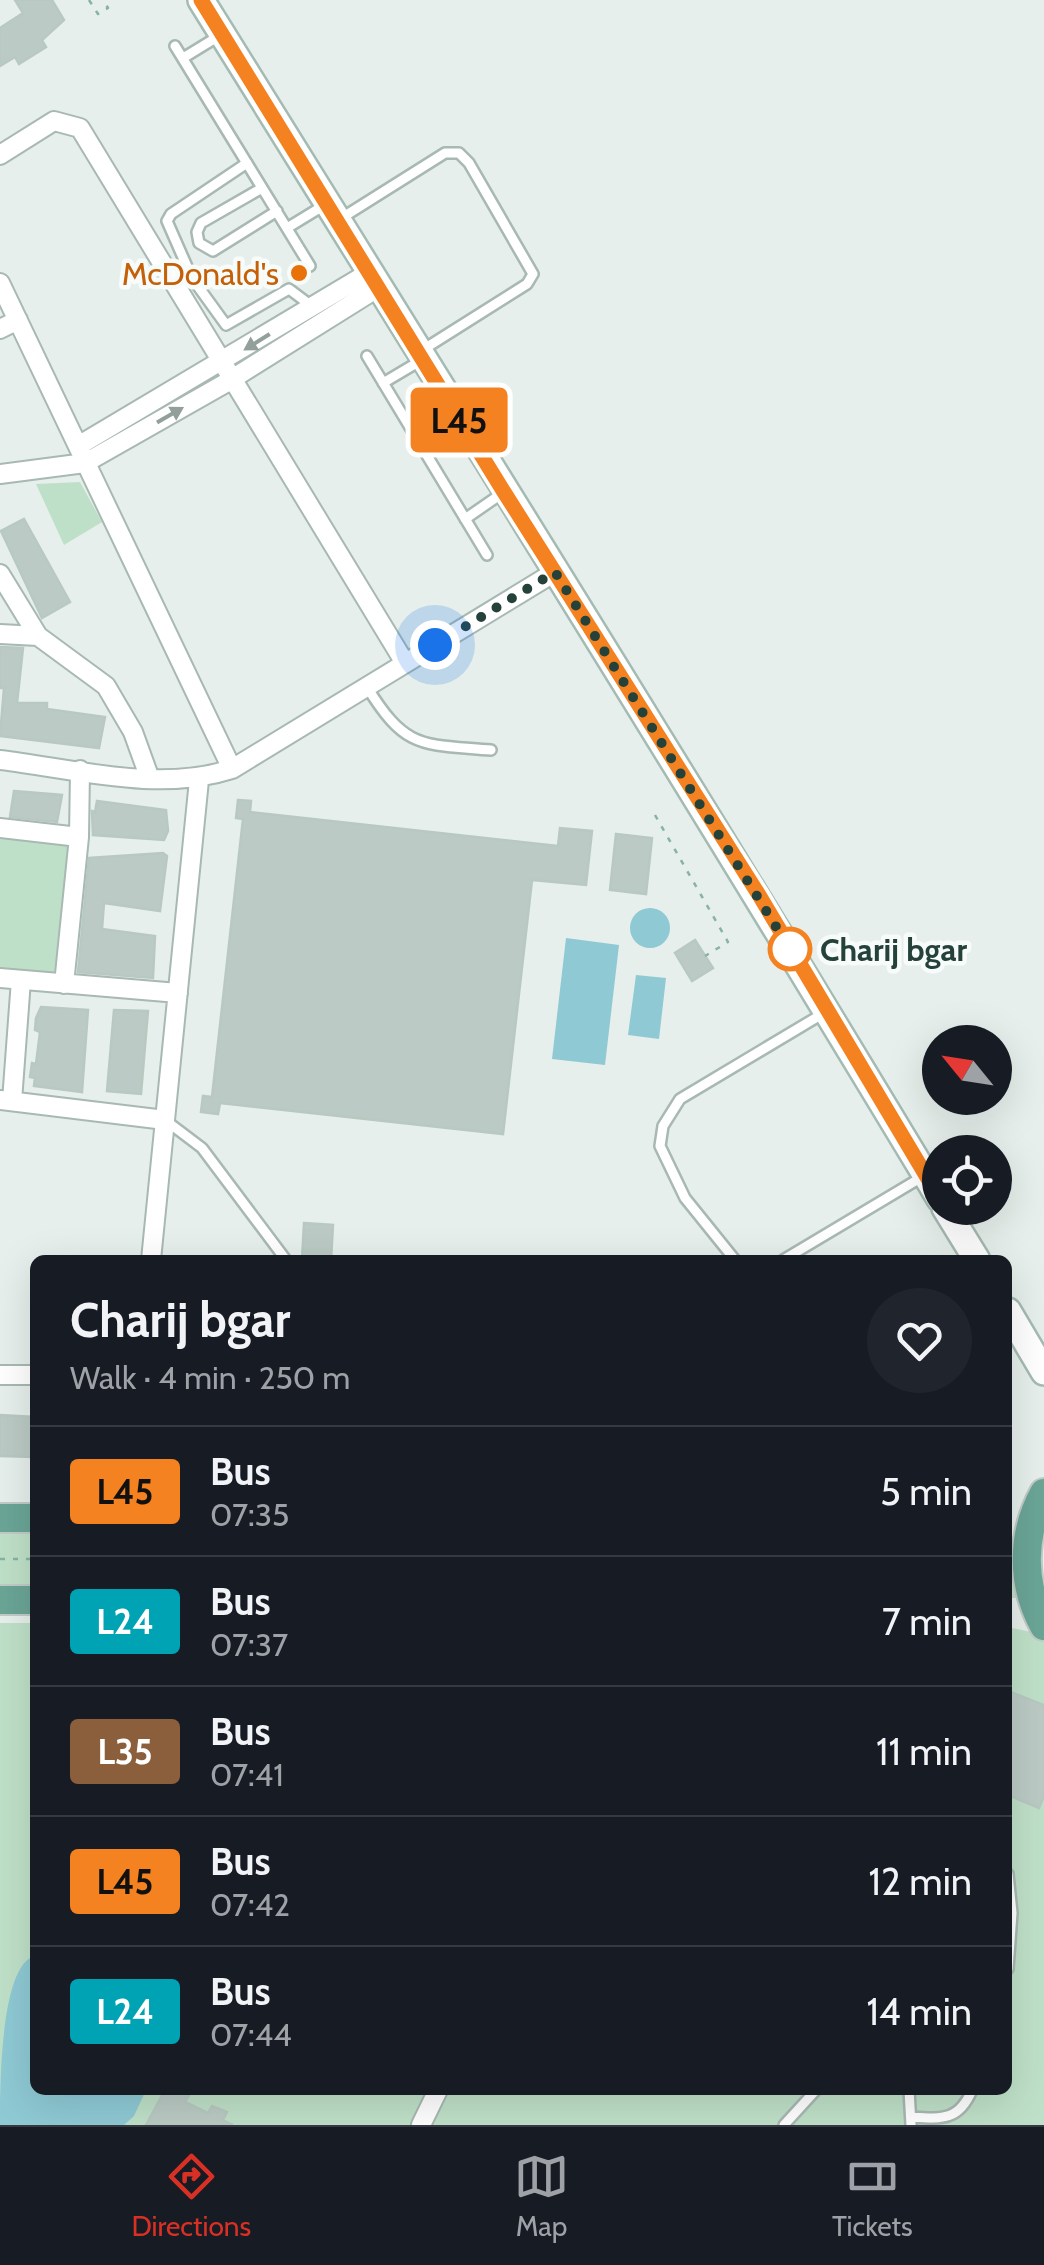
<!DOCTYPE html>
<html lang="en">
<head>
<meta charset="utf-8">
<style>
	:root { --surface:#171b24; --page:#20242c; --text:#f1f3f6; --muted:#9ea1a6; --line:#363941; --accent:#d93025 }
	body { margin:0; font-family:Cabin,sans-serif; background:var(--page); color:var(--text); height:100vh; display:flex; flex-direction:column; font-size:38px; white-space:nowrap }
	* { box-sizing:border-box; margin:0 }
	p { font-size:32px; color:var(--muted) }
	.icon { flex:none; width:55px; height:55px; fill:none; stroke:currentColor; stroke-width:2; stroke-linecap:round; stroke-linejoin:round }
	.map { position:relative; flex:1; overflow:hidden }
	.panel { position:absolute; left:30px; top:1255px; width:982px; height:840px; display:flex; flex-direction:column; background:var(--surface); border-radius:15px; box-shadow:0 10px 40px #0002 }
	.panel>* { flex:none }
	.badge { padding:0 20px; border-radius:8px; font-size:35px; line-height:65px }
	.needle { width:65px; rotate:300deg }
	.tools { position:absolute; left:922px; top:1025px; display:grid; gap:20px }
	.tools a { display:grid; place-items:center; width:90px; height:90px; border-radius:50%; background:var(--surface); box-shadow:0 10px 40px #0002; font-size:50px }
	.you { position:absolute; width:50px; height:50px; margin:-25px; border:8px solid #fff; border-radius:50%; background:#1a73e8; box-shadow:0 0 0 15px #1a73e833 }
	.map>.badge { position:absolute; translate:-50% -50%; box-shadow:0 0 0 5px #fff }
	.round { display:grid; place-items:center; flex:none; width:105px; height:105px; border-radius:52px; background:var(--page) }
	.headline { display:flex; align-items:center; justify-content:space-between; height:170px; padding:0 40px }
	h1 { font-size:48px; font-weight:700; line-height:75px }
	ul { padding:0; list-style:none }
	li { display:flex; align-items:center; gap:30px; height:130px; padding:0 40px; border-top:2px solid var(--line) }
	li div { flex:1 }
	li b { display:block; font-size:38px }
	li em { font-style:normal }
	li .badge { min-width:110px; font-weight:700; text-align:center }
	.tabs { display:flex; justify-content:space-around; align-items:center; height:140px; border-top:2px solid var(--line); background:var(--surface); font-size:28px; color:var(--muted) }
	.tabs a { display:grid; justify-items:center; gap:5px }
	.tabs .selected { color:var(--accent) }
	.map>svg:first-child { display:block }
</style>
</head>
<body>
<div class="map">
<svg width="1044" height="2125" viewBox="0 0 1044 2125">
	<rect width="100%" height="100%" fill="#e6efeb"/>
	<!-- green -->
	<path fill="#bfe0c8" d="M80,482L102,522L64,545L36,484Z
		M0,834L76,840L61,977L0,970Z
		M0,1527H35V1591H0Z
		M1008,1536L1018,1537L1021,1598H1008Z
		M0,1623H35V2090H1008V1627L1031,1632L1044,1642V2125H0Z"/>
	<!-- water -->
	<path fill="#8ec9d4" d="M630 928a20 20 0 1 1 40 0a20 20 0 1 1-40 0Z
		M566,938L619,945L605,1065L552,1059Z
		M636,975L666,978L659,1039L628,1035Z
		M35,1956V2090H146L134,2116L124,2125H0C0,2088 0,1964 35,1956Z"/>
	<!-- building -->
	<path fill="#bbcac4" stroke="#b8c9c2" stroke-width="2.5" d="M15,0H52L64,20L42,40L46,47L19,64L15,57L0,66V28L23,13Z
		M24,519L70,602L42,618L1,531Z
		M0,647L23,648L17,703H47V709L105,717L99,748L0,736L4,688H0Z
		M14,791L62,795L57,822L10,817Z
		M238,800L251,801L250,812L558,846L560,828L592,831L586,885L532,880L503,1134L220,1103L218,1114L201,1112L203,1096L212,1097L243,819L236,818Z
		M97,801L166,810L168,831L164,840L93,835L92,811L95,812Z
		M616,834L652,838L646,894L610,890Z
		M163,853L167,856L160,911L104,903L102,929L155,936L153,978L78,972L89,858Z
		M695,940L713,968L692,981L675,953Z
		M41,1007L88,1010L82,1092L34,1086L35,1078L30,1077L32,1063L36,1064L40,1032L35,1030L36,1018Z
		M114,1010L148,1011L141,1094L107,1091Z
		M304,1223L333,1225L331,1260H302Z
		M0,1415L35,1417L34,1457L0,1456Z
		M1011,1692L1044,1705V1796L1039,1808L1008,1795Z
		M165,2090H192L185,2102L208,2113L212,2106L227,2112L223,2120L233,2125H146Z"/>
	<g fill="none" stroke-linecap="round" stroke-linejoin="round">
		<defs>
			<path id="lane" d="M175,46L310,266
				M183,58L219,36
				M247,163L171,214L167,221L192,278L226,325L289,289L313,307
				M262,188L201,223L197,232L199,243L213,251L277,211
				M340,219L445,153H459L469,163L533,274L527,284L424,349
				M287,228L323,206
				M367,356L487,555
				M383,383L420,361
				M465,519L504,492
				M367,687C406,750 421,744 491,750
				M165,1120L202,1148L286,1260
				M735,1260L685,1198L660,1146L663,1126L680,1099L824,1013
				M783,1260L922,1177
				M1008,1874L1012,1913L1008,1969
				M909,2090L911,2125
				M911,2117C942,2119 959,2121 972,2090
				M784,2125L816,2090"/>
			<path id="street" d="M0,155L54,121L80,128L405,663
				M0,283L232,769
				M0,329L18,320
				M78,446L370,272
				M0,474L85,463L224,384L379,287
				M0,574L38,636L106,686L133,732L150,779
				M0,634L38,636
				M0,760C75,769 159,793 232,769L555,572
				M0,828L79,837
				M0,978L178,993
				M64,984L79,837L80,770
				M0,1100L165,1120
				M12,1101L21,980
				M151,1260L199,780
				M0,1375H35
				M421,2125L438,2090"/>
			<path id="secondary" d="M201,0C449,399 698,797 940,1199
				M945,1208L977,1260
				M1008,1311L1044,1372"/>
			<path id="primary" d="M1044,1493C1021,1535 1021,1584 1044,1626
				M0,1518H35
				M0,1600H35"/>
		</defs>
		<!-- lane casing -->
		<use href="#lane" stroke="#a8b8b2" stroke-width="14"/>
		<!-- street casing -->
		<use href="#street" stroke="#a8b8b2" stroke-width="22"/>
		<!-- secondary casing -->
		<use href="#secondary" stroke="#a4bbb3" stroke-width="30"/>
		<!-- primary casing -->
		<use href="#primary" stroke="#c2cac8" stroke-width="32"/>
		<!-- path -->
		<path stroke="#86b3a5" stroke-width="2.5" stroke-dasharray="5 8" stroke-linecap="butt" d="M89,0L98,14L108,8L103,0
			M655,815L728,942L705,956
			M0,1559H35"/>
		<!-- lane -->
		<use href="#lane" stroke="#fff" stroke-width="9"/>
		<!-- street -->
		<use href="#street" stroke="#fff" stroke-width="18"/>
		<!-- secondary -->
		<use href="#secondary" stroke="#fff" stroke-width="25"/>
		<!-- primary -->
		<use href="#primary" stroke="#6aa596" stroke-width="28"/>
	</g>
	<!-- one-way arrows -->
	<defs><path id="oneway-solid" d="M-6-.8H1V-3.2L6.5 0L1 3.2V.8H-6Z" transform="scale(2.5)"/></defs>
	<g fill="#92a09c">
		<use href="#oneway-solid" transform="translate(257 342) rotate(148)"/>
		<use href="#oneway-solid" transform="translate(170 415) rotate(-30)"/>
	</g>
	<g fill="none" stroke-linecap="round" stroke-linejoin="round">
		<defs>
			<path id="line" d="M201,0L504,492L759,895L940,1199"/>
		</defs>
		<!-- line casing -->
		<use href="#line" stroke="#fff" stroke-width="22"/>
		<!-- line -->
		<use href="#line" stroke="#f58220" stroke-width="15"/>
		<!-- walk -->
		<path stroke="#24423a" stroke-width="10" stroke-dasharray="0 18" d="M435,645L555,572L793,954L790,949"/>
	</g>
	<!-- markers -->
	<circle fill="#e8710a" stroke="#f7fbf9" stroke-width="4" cx="299" cy="273" r="10"/>
	<circle fill="#fff" stroke="#f58220" stroke-width="5" cx="790" cy="949" r="20"/>
	<g text-anchor="middle" dominant-baseline="central" stroke-width="9" stroke-linejoin="round" paint-order="stroke">
		<!-- food labels -->
		<g font-size="32" fill="#c56008" stroke="#f7fbf9" text-anchor="end">
			<text x="279" y="273">McDonald's</text>
		</g>
		<!-- stop labels -->
		<g font-size="32" font-weight="bold" fill="#24423a" stroke="#f7fbf9" text-anchor="start">
			<text x="820" y="949">Charij bgar</text>
		</g>
	</g>
</svg>
<div class="tools">
<a><svg class="needle" viewBox="-14 -14 28 28"><path d="M0-13l5 13h-10z" fill="#e53935"/><path d="M0 13l5-13h-10z" fill="#9ea1a6"/></svg></a>
<a><svg class="icon" aria-label="locate" viewBox="0 0 24 24"><circle cx="12" cy="12" r="6"/><path d="M12 2v4M12 18v4M2 12h4M18 12h4"/></svg></a>
</div>
<div class="you" style="left:435px;top:645px"></div>
<b class="badge" style="left:459px;top:420px;background:#f58220;color:#111">L45</b>
<section class="panel">
<div class="headline"><div><h1>Charij bgar</h1><p>Walk · 4 min · 250 m</p></div><a class="round"><svg class="icon" aria-label="heart" viewBox="0 0 24 24"><path d="M12 20l-8-8c-3-5 5-10 8-4 3-6 11-1 8 4z"/></svg></a></div>
<ul>
<li><span class="badge" style="background:#f58220;color:#111">L45</span><div><b>Bus</b><p>07:35</p></div><em>5 min</em></li>
<li><span class="badge" style="background:#00a3b4;color:#fff">L24</span><div><b>Bus</b><p>07:37</p></div><em>7 min</em></li>
<li><span class="badge" style="background:#8b5e3c;color:#fff">L35</span><div><b>Bus</b><p>07:41</p></div><em>11 min</em></li>
<li><span class="badge" style="background:#f58220;color:#111">L45</span><div><b>Bus</b><p>07:42</p></div><em>12 min</em></li>
<li><span class="badge" style="background:#00a3b4;color:#fff">L24</span><div><b>Bus</b><p>07:44</p></div><em>14 min</em></li>
</ul>
</section>
</div>
<nav class="tabs">
<a class="selected"><svg class="icon" aria-label="directions" viewBox="0 0 24 24"><path d="M12 3l9 9-9 9-9-9zM9 14v-3h6M13 9l2 2-2 2"/></svg>Directions</a>
<a><svg class="icon" aria-label="map" viewBox="0 0 24 24"><path d="M3 6l6-2 6 2 6-2v14l-6 2-6-2-6 2zM9 4v14M15 6v14"/></svg>Map</a>
<a><svg class="icon" aria-label="tickets" viewBox="0 0 24 24"><path d="M3 7h18v10H3zM15 7v10"/></svg>Tickets</a>
</nav>
</body>
</html>
